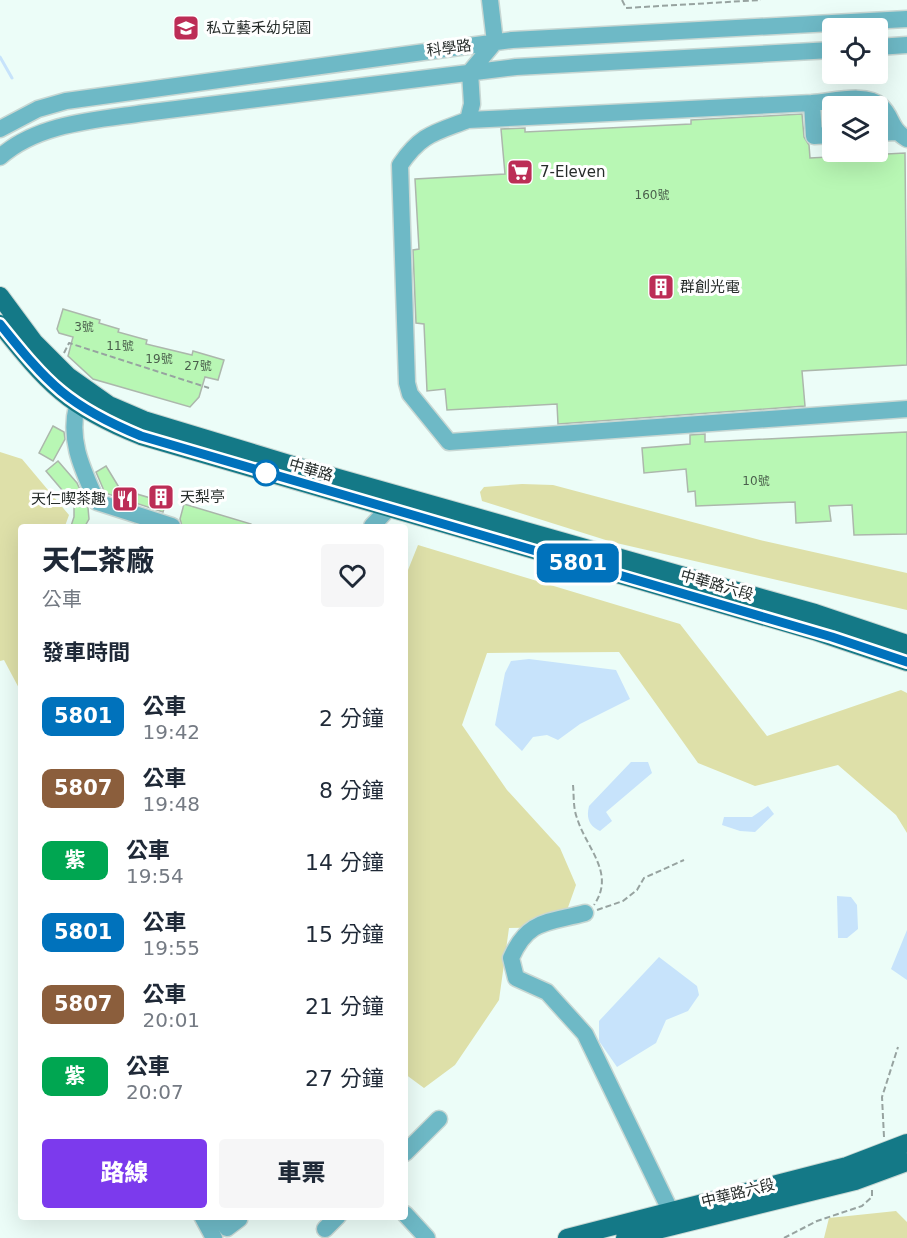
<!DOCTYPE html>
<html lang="zh-TW">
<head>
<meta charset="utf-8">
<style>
	:root { --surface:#fff; --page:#f6f6f7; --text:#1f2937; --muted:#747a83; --accent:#7c3aed }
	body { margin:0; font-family:"DejaVu Sans","Noto Sans TC",sans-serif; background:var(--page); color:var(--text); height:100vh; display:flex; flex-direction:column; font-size:22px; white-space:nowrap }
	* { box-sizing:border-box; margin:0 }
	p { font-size:20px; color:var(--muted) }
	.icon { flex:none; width:33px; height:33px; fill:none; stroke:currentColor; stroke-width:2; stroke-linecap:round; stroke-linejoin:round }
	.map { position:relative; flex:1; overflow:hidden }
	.side { position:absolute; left:18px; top:524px; width:390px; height:696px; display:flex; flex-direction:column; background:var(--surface); border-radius:6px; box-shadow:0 6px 24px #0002 }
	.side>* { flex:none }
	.badge { padding:0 12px; border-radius:9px; font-size:21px; line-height:39px }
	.buttons { position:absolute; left:822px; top:18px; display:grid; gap:12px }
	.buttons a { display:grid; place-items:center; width:66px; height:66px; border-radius:6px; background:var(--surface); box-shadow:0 6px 24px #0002; font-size:30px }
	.map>.badge { position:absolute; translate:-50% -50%; box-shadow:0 0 0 3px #fff }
	h2 { padding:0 24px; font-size:22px; line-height:54px }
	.round { display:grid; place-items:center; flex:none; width:63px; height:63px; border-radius:6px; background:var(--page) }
	.summary { display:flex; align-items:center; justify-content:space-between; height:102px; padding:0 24px }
	h1 { font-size:28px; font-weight:800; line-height:45px }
	.action { display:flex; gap:12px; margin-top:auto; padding:12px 24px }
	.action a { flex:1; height:69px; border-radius:6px; background:var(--accent); color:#fff; font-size:24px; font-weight:800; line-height:69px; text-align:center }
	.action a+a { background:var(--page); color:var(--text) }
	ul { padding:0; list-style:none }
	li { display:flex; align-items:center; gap:18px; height:72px; padding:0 24px }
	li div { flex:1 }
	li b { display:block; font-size:22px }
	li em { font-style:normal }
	li .badge { min-width:66px; font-weight:700; text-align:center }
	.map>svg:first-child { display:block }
</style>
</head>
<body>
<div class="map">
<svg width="907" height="1238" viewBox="0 0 907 1238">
	<rect width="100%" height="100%" fill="#ecfdf8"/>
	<!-- green -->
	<path fill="#dee0a9" d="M0,452L22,459L69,515L65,526H21V692L4,660L0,661Z
		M522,484L553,485L760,540L907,573V610L612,542L482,501L480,492L484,487Z
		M418,545L680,624L767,736L901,690L907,693V833L896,815L838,765L755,786L698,763L619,652L487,653L462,725L507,790L560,848L576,885L561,927L509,928L499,1000L455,1065L424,1088L405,1074V571L408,570Z
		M896,1211L907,1222V1238H824L829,1218Z"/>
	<!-- water -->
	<path fill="#c7e3fb" d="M529,659L616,670L630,699L580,724L558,740L547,735L533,737L522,751L495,725L505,673L511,661Z
		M631,762H648L652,773L606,812L612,821L600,831C589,826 586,818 589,806Z
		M768,806L774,814L755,832L740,831L722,825L724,817H752Z
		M837,896L851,897L857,905L858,929L847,938H838Z
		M907,930V980L891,969Z
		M659,957L697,986L699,995L688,1011L666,1020L656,1043L617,1067L599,1041V1021Z"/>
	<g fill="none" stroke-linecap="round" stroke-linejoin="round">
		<!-- stream -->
		<path stroke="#c7e3fb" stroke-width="3" d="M0,57L12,78"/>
	</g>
	<!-- building -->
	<path fill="#b8f7b4" stroke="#acb7ac" stroke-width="1.5" d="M802,114L804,137L809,145L810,158L905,153L907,365L802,371L805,406L558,424L557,404L447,410L445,389L427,391L424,324L416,323L413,250L419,249L415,179L505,174L501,129L525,128V132L691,124V120Z
		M63,309L100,320L99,323L119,329L118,332L147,340L146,344L192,355L193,351L224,360L218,380L205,377L199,397L190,407L93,379L68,356L73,337L59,333L57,329Z
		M53,426L64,432L65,439L53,461L39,453Z
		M907,432V534L854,535L852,505L829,506L831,521L796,523L795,502L696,506L695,491L688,492L686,469L644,473L642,448L690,444V435L705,434V442Z
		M58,461L77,483L88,508L89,519L85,526H71L74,517V504L46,471Z
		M106,466L120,489L154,499L158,492L163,491L168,496L163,512L105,493L96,472Z
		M184,504L251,524V526H182L180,519Z"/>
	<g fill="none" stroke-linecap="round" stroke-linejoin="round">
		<defs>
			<path id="minor" d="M490,0L495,42L470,72L472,104L468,120C434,133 421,134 400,165L407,383L410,394L449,442L907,409
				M878,47L907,45
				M468,120L812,103
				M0,129L38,109L66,101L512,40L907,19
				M878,133L896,132
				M832,135L814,136L812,103C831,102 866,92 881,106C893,117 889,128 907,139
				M0,157C38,123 96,120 144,113L516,67L832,50
				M77,406C68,441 83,470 97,502L172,526
				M372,526L388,509
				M585,913C548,923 528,919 511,958L516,978L547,992L585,1034L670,1210
				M405,1153L439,1119
				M405,1214L427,1238
				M202,1216L214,1238
				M219,1216L227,1228L239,1219L238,1216
				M325,1229L338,1216"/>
			<path id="major" d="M0,296L34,342L68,376L109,405L144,420L296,466L815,613L907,644
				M0,324C48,384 68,407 141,436L814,631L907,662
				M567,1238L847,1166L907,1143
				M625,1238L855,1181L907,1162"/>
		</defs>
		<!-- minor casing -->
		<use href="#minor" stroke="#c8d7d3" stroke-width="19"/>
		<!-- major casing -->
		<use href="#major" stroke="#c8d7d3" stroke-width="20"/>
		<!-- path -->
		<path stroke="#97a3a0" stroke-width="2" stroke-dasharray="6 3" stroke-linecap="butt" d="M622,0L626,8L761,0
			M64,353L69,343L209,388
			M573,785C574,795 573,808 577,818C586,848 616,873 594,905
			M597,910L623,901L637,890L644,878L684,860
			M884,1137L882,1097L898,1047
			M784,1238L817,1221L862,1206L872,1197V1189"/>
		<!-- minor -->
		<use href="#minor" stroke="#6eb9c6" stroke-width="16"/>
		<!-- major -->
		<use href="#major" stroke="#147987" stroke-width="18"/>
	</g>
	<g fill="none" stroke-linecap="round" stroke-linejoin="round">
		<defs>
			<path id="line" d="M0,324C48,384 68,406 141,436L832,637L907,662"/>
		</defs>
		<!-- line casing -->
		<use href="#line" stroke="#fff" stroke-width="14"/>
		<!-- line -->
		<use href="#line" stroke="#0072bc" stroke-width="9"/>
	</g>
	<!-- icons -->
	<defs>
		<symbol id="school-square" viewBox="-11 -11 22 22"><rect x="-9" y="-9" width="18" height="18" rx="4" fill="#bc2d56" stroke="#fff"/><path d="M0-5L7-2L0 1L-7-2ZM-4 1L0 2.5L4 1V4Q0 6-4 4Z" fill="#fff"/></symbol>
		<symbol id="supermarket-square" viewBox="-11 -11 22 22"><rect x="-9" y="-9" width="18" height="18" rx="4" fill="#bc2d56" stroke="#fff"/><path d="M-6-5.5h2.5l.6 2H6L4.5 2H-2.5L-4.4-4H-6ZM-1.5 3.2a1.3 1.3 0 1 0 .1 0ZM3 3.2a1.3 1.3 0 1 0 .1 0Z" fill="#fff"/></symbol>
		<symbol id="building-square" viewBox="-11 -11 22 22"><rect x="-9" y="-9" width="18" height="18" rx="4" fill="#bc2d56" stroke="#fff"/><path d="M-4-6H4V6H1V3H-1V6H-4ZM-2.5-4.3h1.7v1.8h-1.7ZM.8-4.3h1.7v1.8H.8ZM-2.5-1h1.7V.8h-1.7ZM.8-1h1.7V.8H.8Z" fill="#fff"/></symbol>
		<symbol id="restaurant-square" viewBox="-11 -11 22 22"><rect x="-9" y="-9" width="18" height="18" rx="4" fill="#bc2d56" stroke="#fff"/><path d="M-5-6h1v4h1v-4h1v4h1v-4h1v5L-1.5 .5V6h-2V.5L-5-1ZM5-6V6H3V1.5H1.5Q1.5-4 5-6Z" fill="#fff"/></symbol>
	</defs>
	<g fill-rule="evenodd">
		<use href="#school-square" x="171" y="13" width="30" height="30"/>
		<use href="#supermarket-square" x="505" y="157" width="30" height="30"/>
		<use href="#building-square" x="646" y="272" width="30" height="30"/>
		<use href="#building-square" x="146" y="482" width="30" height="30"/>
		<use href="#restaurant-square" x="110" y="484" width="30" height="30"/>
	</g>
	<!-- markers -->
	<circle fill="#fff" stroke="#0072bc" stroke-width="3" cx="266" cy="473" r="12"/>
	<g text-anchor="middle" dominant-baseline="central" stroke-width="6" stroke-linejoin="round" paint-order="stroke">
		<!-- number labels -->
		<g font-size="12" fill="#4a5f4c">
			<text x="652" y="195">160號</text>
			<text x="84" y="327">3號</text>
			<text x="120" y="346">11號</text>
			<text x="159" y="359">19號</text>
			<text x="198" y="366">27號</text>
			<text x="756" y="481">10號</text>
		</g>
		<!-- poi labels -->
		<g font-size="15" fill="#262c2a" stroke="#fff" text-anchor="start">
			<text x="206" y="28">私立藝禾幼兒園</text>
			<text x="540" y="172">7-Eleven</text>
			<text x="680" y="287">群創光電</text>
			<text x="180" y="497">天梨亭</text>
			<text x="106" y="499" text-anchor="end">天仁喫茶趣</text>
		</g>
		<!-- street labels -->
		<g font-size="15" fill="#262c2a" stroke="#fff">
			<text transform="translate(449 48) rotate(-7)">科學路</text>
			<text transform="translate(311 470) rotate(16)">中華路</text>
			<text transform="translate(717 585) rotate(16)">中華路六段</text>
			<text transform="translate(738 1193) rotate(-14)">中華路六段</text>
		</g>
	</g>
</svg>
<div class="buttons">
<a><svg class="icon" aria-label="locate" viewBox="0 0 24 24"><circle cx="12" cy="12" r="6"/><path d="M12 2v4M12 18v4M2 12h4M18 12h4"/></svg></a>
<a><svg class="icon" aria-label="layers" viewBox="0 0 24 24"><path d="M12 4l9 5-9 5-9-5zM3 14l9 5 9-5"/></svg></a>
</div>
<b class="badge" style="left:578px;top:563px;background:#0072bc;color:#fff">5801</b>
<section class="side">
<div class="summary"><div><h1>天仁茶廠</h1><p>公車</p></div><a class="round"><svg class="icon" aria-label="heart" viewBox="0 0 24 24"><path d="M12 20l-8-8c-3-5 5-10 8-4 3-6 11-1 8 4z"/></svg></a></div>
<h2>發車時間</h2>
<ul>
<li><span class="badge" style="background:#0072bc;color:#fff">5801</span><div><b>公車</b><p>19:42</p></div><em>2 分鐘</em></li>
<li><span class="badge" style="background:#8b5e3c;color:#fff">5807</span><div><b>公車</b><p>19:48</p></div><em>8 分鐘</em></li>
<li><span class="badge" style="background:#00a651;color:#fff">紫</span><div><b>公車</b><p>19:54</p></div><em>14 分鐘</em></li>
<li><span class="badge" style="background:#0072bc;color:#fff">5801</span><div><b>公車</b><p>19:55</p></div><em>15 分鐘</em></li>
<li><span class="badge" style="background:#8b5e3c;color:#fff">5807</span><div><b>公車</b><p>20:01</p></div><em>21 分鐘</em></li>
<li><span class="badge" style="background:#00a651;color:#fff">紫</span><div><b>公車</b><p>20:07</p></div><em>27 分鐘</em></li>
</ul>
<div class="action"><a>路線</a><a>車票</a></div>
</section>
</div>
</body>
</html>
